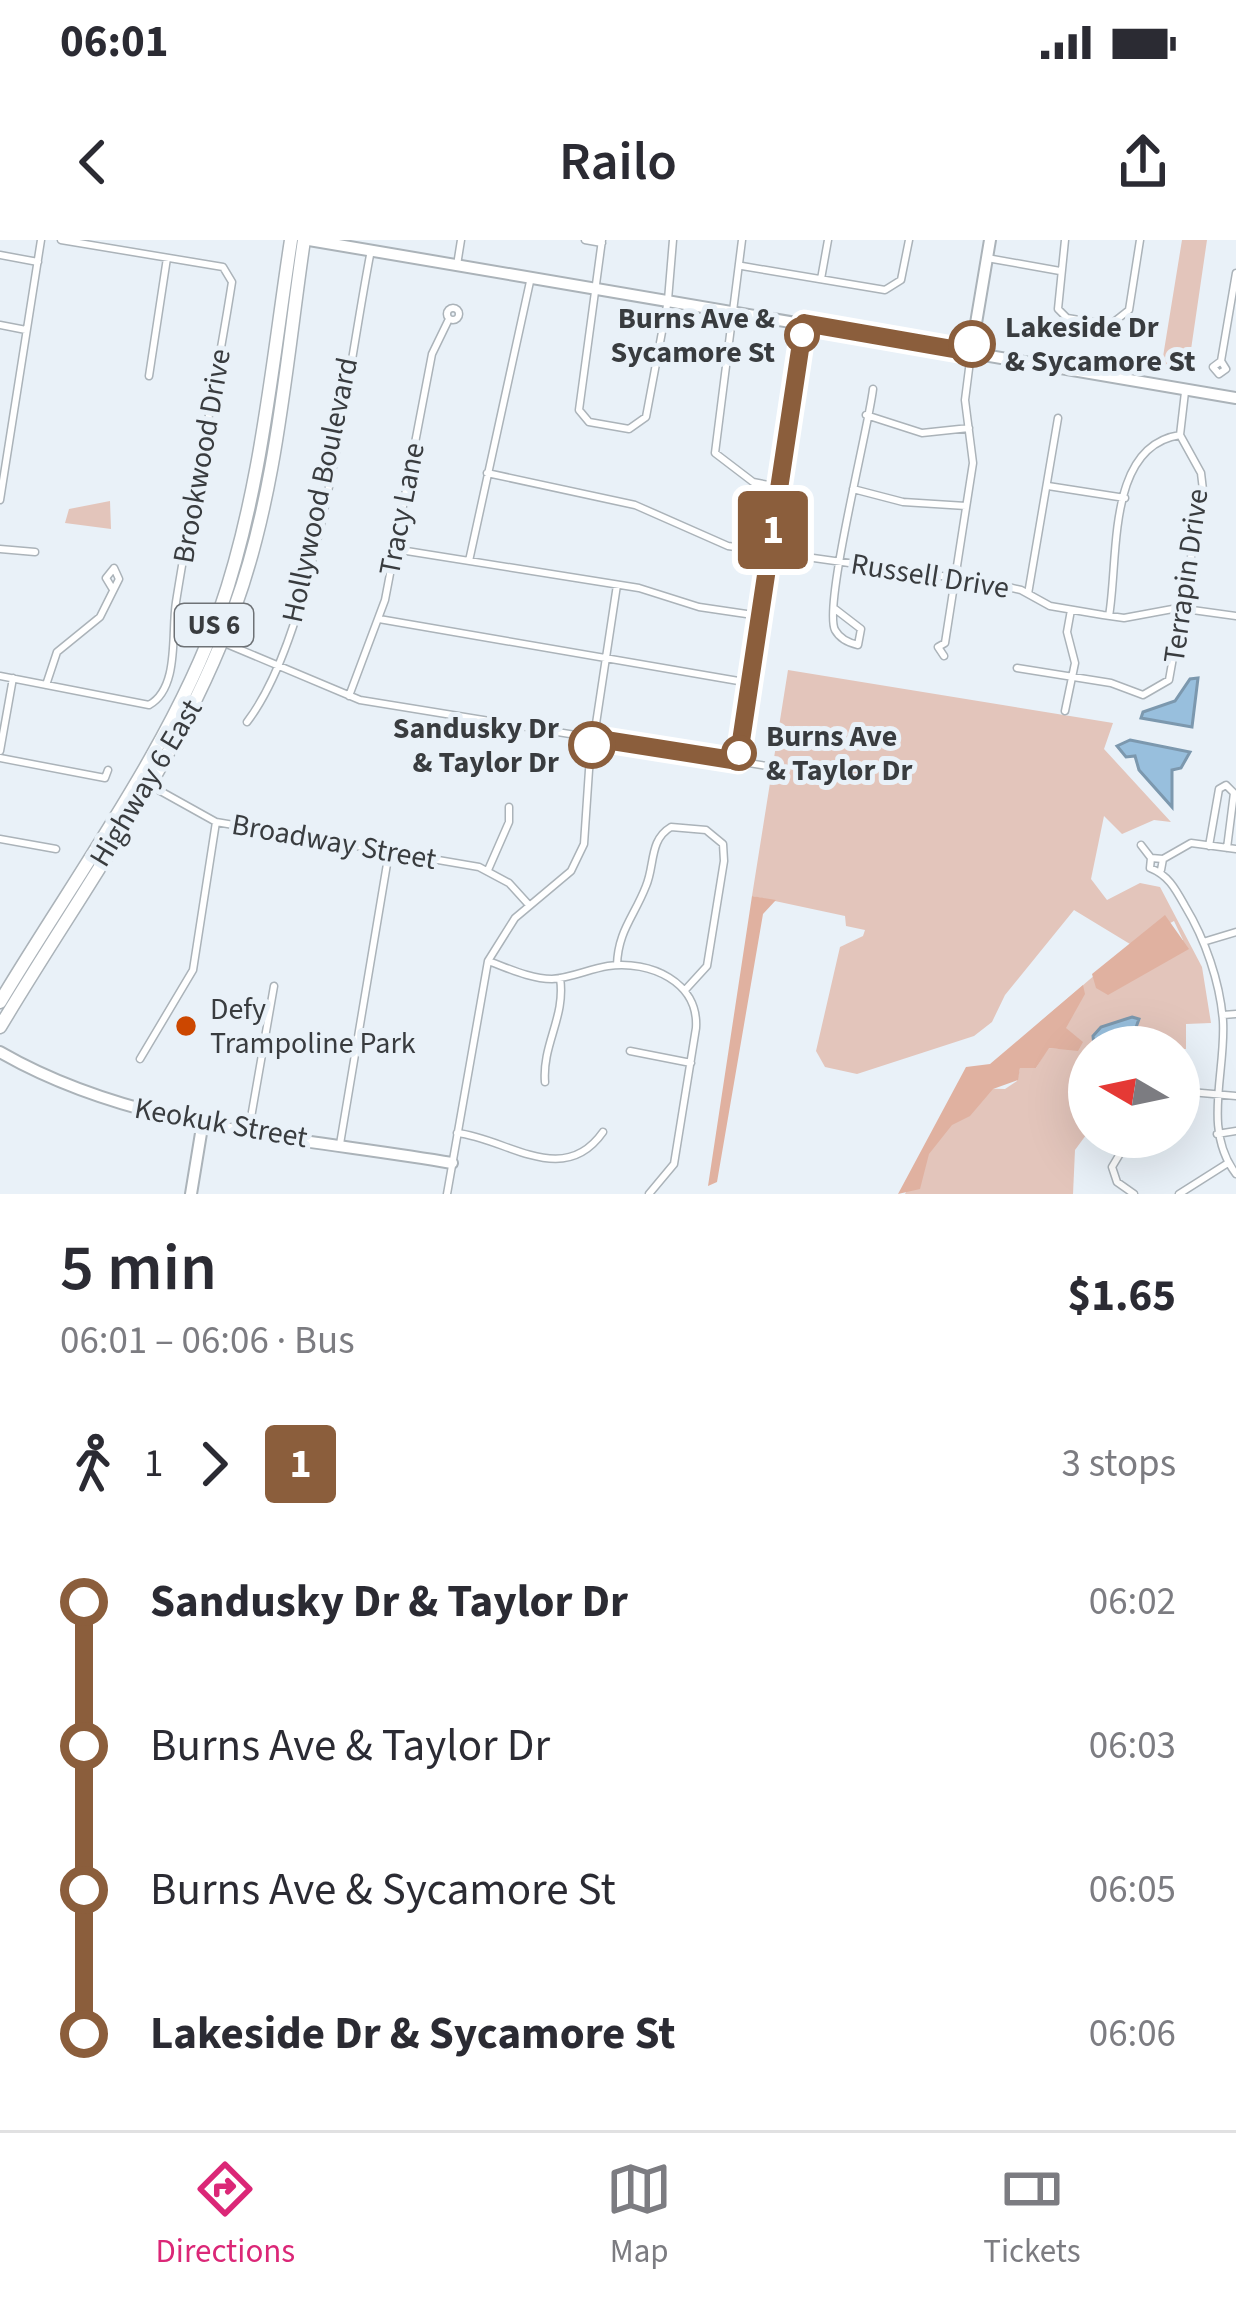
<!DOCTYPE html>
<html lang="en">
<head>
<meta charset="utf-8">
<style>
	:root { --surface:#fff; --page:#f2f2f3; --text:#2b2b33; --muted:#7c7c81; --line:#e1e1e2; --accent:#db2777 }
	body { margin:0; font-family:"Source Sans 3",sans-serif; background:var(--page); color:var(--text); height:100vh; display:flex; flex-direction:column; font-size:45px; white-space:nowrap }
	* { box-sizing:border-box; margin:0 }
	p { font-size:39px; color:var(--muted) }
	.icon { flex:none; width:66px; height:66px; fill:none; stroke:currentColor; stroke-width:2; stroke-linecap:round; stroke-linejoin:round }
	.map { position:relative; height:954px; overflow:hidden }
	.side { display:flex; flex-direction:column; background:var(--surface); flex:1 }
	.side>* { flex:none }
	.badge { padding:0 24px; border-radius:9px; font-size:42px; line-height:78px }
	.needle { width:78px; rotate:279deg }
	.buttons { position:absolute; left:1068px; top:786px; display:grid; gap:24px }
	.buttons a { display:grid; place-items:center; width:132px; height:132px; border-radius:50%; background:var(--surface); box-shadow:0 12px 48px #0002; font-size:60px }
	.map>.badge { position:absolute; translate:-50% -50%; box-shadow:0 0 0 6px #fff }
	.legs { display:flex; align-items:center; gap:18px; height:132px; padding:0 60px; font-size:39px }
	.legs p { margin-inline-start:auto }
	.overview { display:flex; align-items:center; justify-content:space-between; height:204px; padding:0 60px }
	h1 { font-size:66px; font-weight:600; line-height:90px }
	ul { padding:0 60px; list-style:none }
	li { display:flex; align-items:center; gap:42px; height:144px; font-size:45px }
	li i { display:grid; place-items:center; width:18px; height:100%; margin:0 15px; background:currentColor }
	li i::after { content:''; width:30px; height:30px; margin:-15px; border:9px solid; border-radius:50%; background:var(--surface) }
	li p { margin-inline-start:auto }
	li:first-child i { background:linear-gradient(#0000 50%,currentColor 0) }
	li:last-child i { background:linear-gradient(currentColor 50%,#0000 0) }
	.status { display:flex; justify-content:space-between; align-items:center; height:84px; padding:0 60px; background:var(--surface); direction:ltr }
	.status svg { height:33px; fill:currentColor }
	header { display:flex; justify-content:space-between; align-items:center; height:156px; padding:0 60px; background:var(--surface); font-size:54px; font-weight:600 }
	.dock { display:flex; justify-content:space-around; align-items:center; height:168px; border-top:3px solid var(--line); background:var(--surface); font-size:33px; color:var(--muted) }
	.dock a { display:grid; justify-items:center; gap:6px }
	.dock .on { color:var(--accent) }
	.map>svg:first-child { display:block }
</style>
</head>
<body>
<div class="status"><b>06:01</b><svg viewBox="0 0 49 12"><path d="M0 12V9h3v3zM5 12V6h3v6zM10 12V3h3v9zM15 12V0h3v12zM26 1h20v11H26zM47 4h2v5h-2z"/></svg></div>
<header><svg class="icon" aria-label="back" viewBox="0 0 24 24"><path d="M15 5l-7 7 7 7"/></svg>Railo<svg class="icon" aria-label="share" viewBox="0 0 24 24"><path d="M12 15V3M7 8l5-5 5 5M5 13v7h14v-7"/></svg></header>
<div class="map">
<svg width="1236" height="954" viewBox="0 0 1236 954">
	<rect width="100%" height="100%" fill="#e9f1f8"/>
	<!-- green -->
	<path fill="#e3c5bb" d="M1182,0H1207L1188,130L1161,129Z
		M110,261L111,289L65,283L69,269Z
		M788,430L1113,483L1104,509L1171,582L1154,580L1122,594L1104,576L1091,639L1107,660L1140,643L1160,647L1202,727L1211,783L1186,784V809L1089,807V891L1075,910L1073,954H905L963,848L1005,849L1017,841L1020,828H1036L1048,808L1064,809L1040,782L1117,716L1183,700L1174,681L1130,704L1074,670L1005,755L992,782L974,796L857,834L825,827L816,811L840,707L863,696L865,690L846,686L845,676L752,656Z"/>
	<!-- forest -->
	<path fill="#e0b1a0" d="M752,656L776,660L763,674L717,942L708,946Z
		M1165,675L1189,709L1108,755L1096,748L1092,734Z
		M1083,745L1085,754L1066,788L1083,802L1078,811L1049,808L1036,828H1020L1018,840L993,849L970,876L952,885L929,914L920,949L898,954L966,827L990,824Z"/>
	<!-- water -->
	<path fill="#98bfdd" stroke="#7c98ae" stroke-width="3" d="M1198,438L1192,487L1141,478L1143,472L1175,461L1190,439Z
		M1130,500L1190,512L1181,528L1172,530V567L1139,530L1135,516L1126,517L1117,506Z
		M1132,777L1139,779L1134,793L1107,807H1094L1093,796L1101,787Z"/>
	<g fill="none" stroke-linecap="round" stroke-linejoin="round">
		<defs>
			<path id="street" d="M585,0L602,3
				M602,0L579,170L589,182L629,189L646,177L668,60L673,0
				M742,0L715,213L753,242L779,247
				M1065,0L1058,69L1067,78L1110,85L1129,70L1140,0
				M0,15L38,22
				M987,18L1060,31
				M457,25L461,0
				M742,26L885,50L901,40L909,0
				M821,39L828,0
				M447 74a6 6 0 1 1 12 0a6 6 0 1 1-12 0Z
				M0,85L26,90
				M1221,121L1226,129L1219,134L1213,127L1221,121L1236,33
				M149,136L167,18
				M866,175L922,193L969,188
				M487,233L635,265L728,306L991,343L1021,350L1050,366L1103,375L1124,378L1178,368L1236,376
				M1048,246L1125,258
				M853,249L903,262L966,266
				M0,260L41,0
				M0,309L35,312
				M394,309L639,348L699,367L760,376
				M469,321L531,37
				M1028,354L1058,178
				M835,369L861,389L858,405C849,403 840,399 835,390C823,366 869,186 873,149
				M1109,376C1119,318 1106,206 1180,195
				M379,379L750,443
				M210,397L360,460L779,528
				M944,416L938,407L945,403L973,223L965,160L971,113
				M1017,428L1111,443L1143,455L1169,440L1203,250L1201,233L1180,195L1185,152
				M0,436L149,465C180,448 171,392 176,362C193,255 215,150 232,42L223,27L61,0
				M46,445L57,412L100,377L119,339L114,328L106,338L112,348
				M349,456L385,360L432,114L448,81
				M1065,471L1075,423L1067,392L1071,370
				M247,482C319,388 347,132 371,10
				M0,511L13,438
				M0,518L105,538L108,530
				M738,521L803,86
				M137,538L216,582L479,627L509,643L529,665
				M0,599L56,609
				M1141,605L1151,618
				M1209,606L1219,549L1226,545L1234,553L1227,608
				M1163,619L1191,603L1236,609
				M488,630L509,582V567
				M1161,630L1163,619L1151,618L1150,628C1168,635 1175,648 1185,666C1205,699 1220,742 1223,781C1226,833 1202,889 1236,934
				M1203,702L1236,692
				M488,721C508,728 530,739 552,739C571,738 589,729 608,726C650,720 699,742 696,788L674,924L649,954
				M617,725C618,691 634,677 646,646C655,625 649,600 671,587L706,590L723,604L724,621L707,726L686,749
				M1223,775L1236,774
				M630,811L691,823
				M140,819L193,730L216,582
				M545,842C542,804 566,777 560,738
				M1179,851L1236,856
				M249,889L274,746
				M457,893C506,898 563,949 603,892
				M1217,894L1236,891
				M1130,897L1112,927L1117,942L1134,954
				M340,904L389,612
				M447,954L488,721L515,678L571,631L584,604L589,530L617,345
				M1179,954L1228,923"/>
			<path id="secondary" d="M309,0L1236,158
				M971,113L990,0
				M0,812C135,890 300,897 452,923
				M191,954L203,881"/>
			<path id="primary" d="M0,762C73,640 174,503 220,370C261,252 272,123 291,0
				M0,787C81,651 182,516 235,367C277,251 286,121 304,0"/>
		</defs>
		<!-- street casing -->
		<use href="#street" stroke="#abb3b9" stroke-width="9"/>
		<!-- secondary casing -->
		<use href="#secondary" stroke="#abb3b9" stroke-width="14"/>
		<!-- primary casing -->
		<use href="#primary" stroke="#abb3b9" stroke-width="15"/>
		<!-- street -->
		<use href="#street" stroke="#fff" stroke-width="6"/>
		<!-- secondary -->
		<use href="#secondary" stroke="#fff" stroke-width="10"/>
		<!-- primary -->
		<use href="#primary" stroke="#fff" stroke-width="12"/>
	</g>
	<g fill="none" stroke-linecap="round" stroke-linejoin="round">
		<defs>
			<path id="line-1" d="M592,505L593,498L738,521L804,83L970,112L972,104"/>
		</defs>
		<!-- line-1 casing -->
		<use href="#line-1" stroke="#fff" stroke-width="27"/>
		<!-- line-1 -->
		<use href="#line-1" stroke="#8b5e3c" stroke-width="18"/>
	</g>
	<!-- markers -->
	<g fill="#fff" stroke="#8b5e3c" stroke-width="6">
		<circle cx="802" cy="95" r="15"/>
		<circle cx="972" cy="104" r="21"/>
		<circle cx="592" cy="505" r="21"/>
		<circle cx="739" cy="513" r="15"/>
	</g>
	<circle fill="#cc4700" stroke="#e9f1f8" stroke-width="4.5" cx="186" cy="786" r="12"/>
	<g text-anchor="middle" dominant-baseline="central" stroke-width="10" stroke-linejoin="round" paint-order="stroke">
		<!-- shield labels -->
		<rect fill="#e9f1f8" stroke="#6e7276" stroke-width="3" x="175" y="364" width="78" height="42" rx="9"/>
		<g font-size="27" font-weight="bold" fill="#393c3f">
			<text x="214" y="385">US 6</text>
		</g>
		<!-- stop labels -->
		<g font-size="30" font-weight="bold" fill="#393c3f" stroke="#e9f1f8" text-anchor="end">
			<text x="775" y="78">Burns Ave &amp;<tspan x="775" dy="34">Sycamore St</tspan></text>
			<text x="1005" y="87" text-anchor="start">Lakeside Dr<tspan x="1005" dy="34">&amp; Sycamore St</tspan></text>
			<text x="559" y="488">Sandusky Dr<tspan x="559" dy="34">&amp; Taylor Dr</tspan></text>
			<text x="766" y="496" text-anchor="start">Burns Ave<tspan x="766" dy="34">&amp; Taylor Dr</tspan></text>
		</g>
		<!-- street labels -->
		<g font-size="30" fill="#393c3f" stroke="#e9f1f8">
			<text transform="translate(202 216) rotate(-80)">Brookwood Drive</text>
			<text transform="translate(320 250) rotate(-78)">Hollywood Boulevard</text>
			<text transform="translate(402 269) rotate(-79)">Tracy Lane</text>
			<text transform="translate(930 336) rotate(9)">Russell Drive</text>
			<text transform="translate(1186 336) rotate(-82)">Terrapin Drive</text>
			<text transform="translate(146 543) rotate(-59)">Highway 6 East</text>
			<text transform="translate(334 602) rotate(10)">Broadway Street</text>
			<text transform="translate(221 883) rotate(10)">Keokuk Street</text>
		</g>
		<!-- poi labels -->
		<g font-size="30" fill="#393c3f" stroke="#e9f1f8" text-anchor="start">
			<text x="210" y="769">Defy<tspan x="210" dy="34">Trampoline Park</tspan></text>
		</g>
	</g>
</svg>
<div class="buttons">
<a><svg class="needle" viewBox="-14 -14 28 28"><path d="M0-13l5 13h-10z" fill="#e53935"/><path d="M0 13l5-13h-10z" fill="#7c7c81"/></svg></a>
</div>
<b class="badge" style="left:773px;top:290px;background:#8b5e3c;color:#fff">1</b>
</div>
<section class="side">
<div class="overview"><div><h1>5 min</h1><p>06:01 – 06:06 · Bus</p></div><b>$1.65</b></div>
<div class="legs"><svg class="icon" aria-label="walk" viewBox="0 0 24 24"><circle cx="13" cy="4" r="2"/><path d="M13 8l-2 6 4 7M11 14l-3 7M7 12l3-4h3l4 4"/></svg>1<svg class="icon" aria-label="forward" viewBox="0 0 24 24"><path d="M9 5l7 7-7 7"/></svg><b class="badge" style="background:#8b5e3c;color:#fff">1</b><p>3 stops</p></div>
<ul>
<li><i style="color:#8b5e3c"></i><b>Sandusky Dr &amp; Taylor Dr</b><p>06:02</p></li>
<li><i style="color:#8b5e3c"></i><span>Burns Ave &amp; Taylor Dr</span><p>06:03</p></li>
<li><i style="color:#8b5e3c"></i><span>Burns Ave &amp; Sycamore St</span><p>06:05</p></li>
<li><i style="color:#8b5e3c"></i><b>Lakeside Dr &amp; Sycamore St</b><p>06:06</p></li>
</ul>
</section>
<nav class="dock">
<a class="on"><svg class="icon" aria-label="directions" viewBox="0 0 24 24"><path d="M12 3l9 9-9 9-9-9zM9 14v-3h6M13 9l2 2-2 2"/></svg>Directions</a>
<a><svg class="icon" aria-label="map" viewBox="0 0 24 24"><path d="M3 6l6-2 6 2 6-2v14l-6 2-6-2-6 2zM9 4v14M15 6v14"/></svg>Map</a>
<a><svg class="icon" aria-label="tickets" viewBox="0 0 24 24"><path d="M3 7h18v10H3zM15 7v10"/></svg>Tickets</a>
</nav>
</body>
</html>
